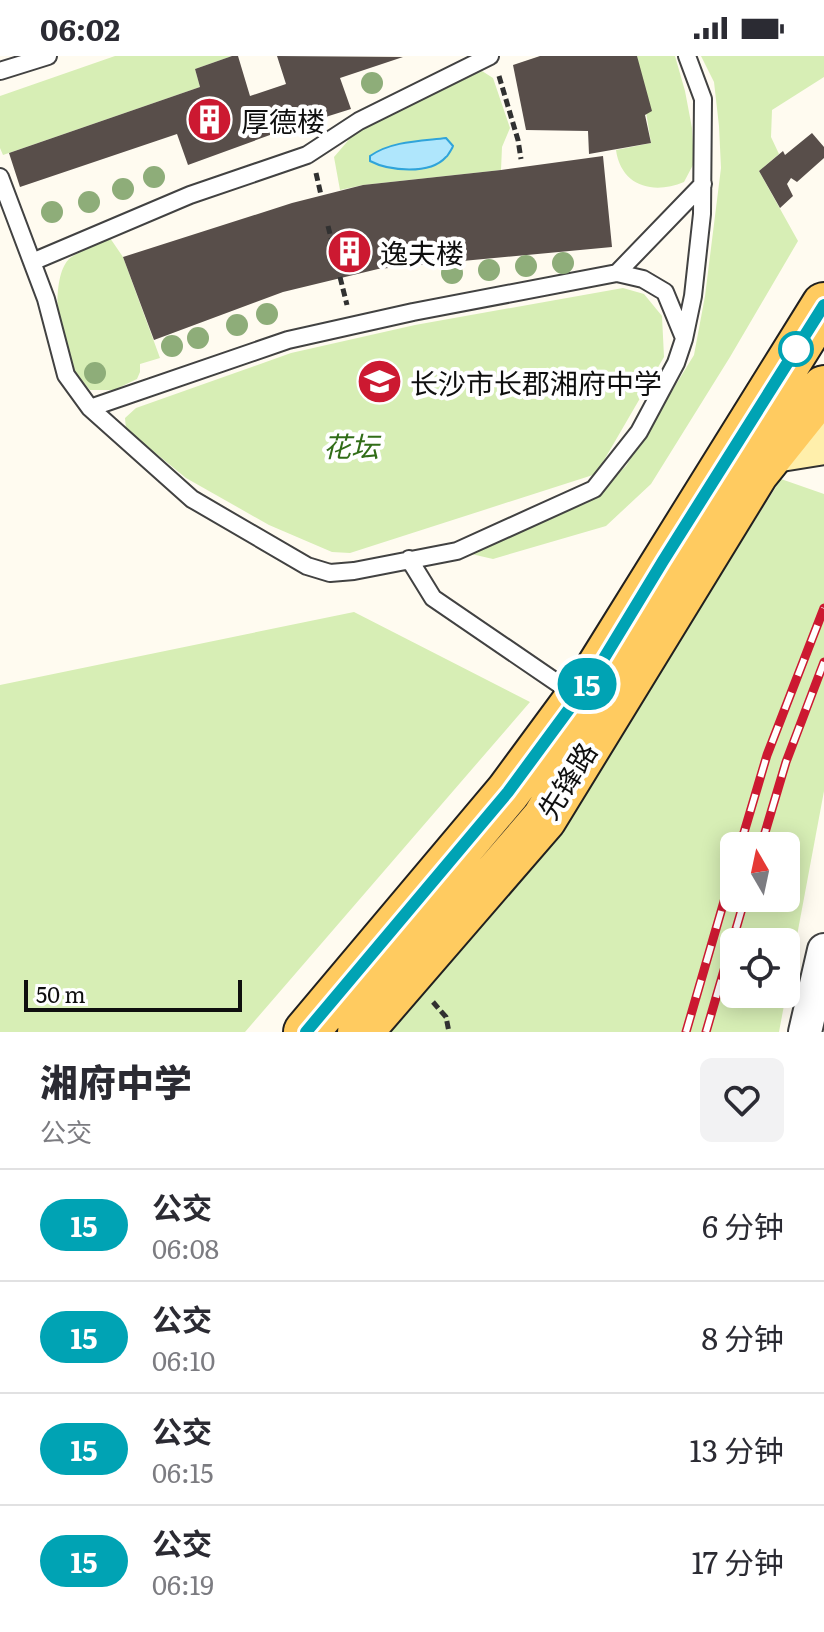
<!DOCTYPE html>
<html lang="zh">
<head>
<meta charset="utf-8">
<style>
	:root { --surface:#fff; --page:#f2f2f3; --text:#2b2b33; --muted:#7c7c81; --line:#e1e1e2 }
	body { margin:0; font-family:Literata,"Noto Sans SC",serif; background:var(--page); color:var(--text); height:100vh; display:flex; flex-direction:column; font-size:30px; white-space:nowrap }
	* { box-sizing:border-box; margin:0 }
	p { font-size:26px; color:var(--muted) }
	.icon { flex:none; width:44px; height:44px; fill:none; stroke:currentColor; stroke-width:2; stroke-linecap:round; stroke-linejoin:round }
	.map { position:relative; height:976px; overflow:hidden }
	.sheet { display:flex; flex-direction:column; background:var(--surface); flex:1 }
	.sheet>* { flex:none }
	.badge { padding:0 16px; border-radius:26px; font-size:28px; line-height:52px }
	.needle { width:52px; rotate:351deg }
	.tools { position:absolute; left:720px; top:776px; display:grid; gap:16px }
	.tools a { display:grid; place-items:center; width:80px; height:80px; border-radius:12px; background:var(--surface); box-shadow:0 4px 20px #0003; font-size:40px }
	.scale { position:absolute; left:24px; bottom:20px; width:218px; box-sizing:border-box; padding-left:8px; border:4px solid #0f0f0f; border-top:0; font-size:22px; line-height:28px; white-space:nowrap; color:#0f0f0f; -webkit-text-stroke:6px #fff; paint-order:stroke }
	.map>.badge { position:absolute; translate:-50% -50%; box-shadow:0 0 0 4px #fff }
	.round { display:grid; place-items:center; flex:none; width:84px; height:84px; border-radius:12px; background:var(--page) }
	.overview { display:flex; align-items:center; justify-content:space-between; height:136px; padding:0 40px }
	h1 { font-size:38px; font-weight:800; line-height:60px }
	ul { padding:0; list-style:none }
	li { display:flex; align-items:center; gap:24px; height:112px; padding:0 40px; border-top:2px solid var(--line) }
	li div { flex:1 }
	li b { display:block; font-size:30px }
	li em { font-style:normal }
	li .badge { min-width:88px; font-weight:700; text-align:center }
	.status { display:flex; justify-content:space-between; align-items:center; height:56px; padding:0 40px; background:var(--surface); direction:ltr }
	.status svg { height:22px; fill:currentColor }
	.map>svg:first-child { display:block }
</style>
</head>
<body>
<div class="status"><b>06:02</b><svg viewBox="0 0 49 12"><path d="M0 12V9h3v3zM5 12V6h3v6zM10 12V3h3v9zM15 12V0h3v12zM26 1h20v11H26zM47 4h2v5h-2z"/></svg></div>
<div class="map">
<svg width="824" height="976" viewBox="0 0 824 976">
	<rect width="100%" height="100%" fill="#fffbf0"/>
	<!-- green -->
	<path fill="#d7eeb5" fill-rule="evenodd" d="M115,0H232L195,13L200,31L3,99L0,92V40Z
		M637,0H675L685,35L692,72L694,107L684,126C653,139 621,130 616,94L651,87Z
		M701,0H824V21L772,54L771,81L779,98L759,115L798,185L730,301L651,428L606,470L493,503L467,497L518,471L587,447L626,410L694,299L705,240L721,112L719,70L714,26Z
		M482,15L493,22L510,72L502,91L501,114L363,129L340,134L334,101L358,73Z
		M110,182L123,201L160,302L140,308V316L137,323L114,334H90C80,322 68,308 63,292C57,271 52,218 70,202C81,194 97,189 110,182Z
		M623,232L644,238L662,260L664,301L596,418L350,497L332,496L269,469L186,422L126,373L125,362L136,352L291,297L415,269Z
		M781,423L824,438V735L779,976H386L548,792ZM734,790H786V842H734ZM734,886H786V938H734Z
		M354,556L530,646L245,976H0V629Z"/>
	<!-- water -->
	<path fill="#afe6fc" stroke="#30a4da" stroke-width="2" d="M446,82L453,90C453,91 447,101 446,101C430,119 389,115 370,105V100C391,85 421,85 446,82Z"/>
	<!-- building -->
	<path fill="#584e4a" d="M232,0H238L250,40L286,28L277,0L403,1L340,22L351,53L281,75L188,109L177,78L20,131L9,97L200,31L195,13Z
		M540,0H637L652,55L645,59L651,87L589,98L588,75L526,74L513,9Z
		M812,77L824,91V102L797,126L791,122L787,128L793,140L780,152L759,115L783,95L785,99Z
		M603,100L612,191L378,213L283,236L154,284L123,201L292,147L363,129L501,114Z"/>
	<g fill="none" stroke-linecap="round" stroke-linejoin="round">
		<defs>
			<path id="lane" d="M0,15L48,0
				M0,121L46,243L66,319L90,352L192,443L307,510L330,517L354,515L457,495L594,433L639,376L676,307L684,283L693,240L702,158L703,43L687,0
				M32,206L190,139L307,99L359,65L490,0
				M617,217L643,223L665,236L684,282
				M90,352L288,284L413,256L617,217L703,128
				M409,503L433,542L575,639"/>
			<path id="street" d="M805,976L824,894"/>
			<path id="secondary" d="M750,398L824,386"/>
			<path id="primary" d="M306,976L508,736L592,622L824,249
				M360,976L544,763L756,417L824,332"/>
		</defs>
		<!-- lane casing -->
		<use href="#lane" stroke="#424242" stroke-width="20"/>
		<!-- street casing -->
		<use href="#street" stroke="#424242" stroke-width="36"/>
		<!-- secondary casing -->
		<use href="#secondary" stroke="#313131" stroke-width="48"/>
		<!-- primary casing -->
		<use href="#primary" stroke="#202020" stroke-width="48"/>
		<!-- path -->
		<path stroke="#313131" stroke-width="5" stroke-dasharray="8 4" stroke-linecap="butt" d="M499,20L518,84L521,103
			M316,117L321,139
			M328,170L332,186
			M340,221L347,249
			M433,946L446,961L449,976"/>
		<!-- lane -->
		<use href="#lane" stroke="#fff" stroke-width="16"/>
		<!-- street -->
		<use href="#street" stroke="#fff" stroke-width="32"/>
		<!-- secondary -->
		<use href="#secondary" stroke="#ffefab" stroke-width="44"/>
		<!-- primary -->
		<use href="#primary" stroke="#ffcb60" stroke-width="44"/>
		<defs>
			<path id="rail" d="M740,790L767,699L824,552
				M761,790L786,706L824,606
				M686,976L734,811
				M706,976L745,842"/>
		</defs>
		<!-- rail casing -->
		<use href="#rail" stroke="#cc1931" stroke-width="9"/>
		<!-- rail -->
		<use href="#rail" stroke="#fff" stroke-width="6" stroke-dasharray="18" stroke-linecap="butt"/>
	</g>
	<!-- trees -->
	<g fill="#8ead79">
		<circle cx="372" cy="27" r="11"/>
		<circle cx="154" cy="121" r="11"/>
		<circle cx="123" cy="133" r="11"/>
		<circle cx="89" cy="146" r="11"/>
		<circle cx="52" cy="156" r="11"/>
		<circle cx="563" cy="207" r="11"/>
		<circle cx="526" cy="210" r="11"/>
		<circle cx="489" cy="214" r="11"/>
		<circle cx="452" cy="217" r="11"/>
		<circle cx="267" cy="258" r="11"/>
		<circle cx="237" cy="269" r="11"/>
		<circle cx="198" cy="282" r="11"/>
		<circle cx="172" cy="290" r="11"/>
		<circle cx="95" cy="317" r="11"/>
	</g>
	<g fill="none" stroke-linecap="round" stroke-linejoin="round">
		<defs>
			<path id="line" d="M306,976L508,736L592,622L663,505L824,249"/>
		</defs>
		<!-- line casing -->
		<use href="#line" stroke="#fff" stroke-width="18"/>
		<!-- line -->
		<use href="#line" stroke="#00a3b4" stroke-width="12"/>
	</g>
	<!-- icons -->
	<defs>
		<symbol id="building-disc" viewBox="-11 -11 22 22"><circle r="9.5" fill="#cc1931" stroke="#fff"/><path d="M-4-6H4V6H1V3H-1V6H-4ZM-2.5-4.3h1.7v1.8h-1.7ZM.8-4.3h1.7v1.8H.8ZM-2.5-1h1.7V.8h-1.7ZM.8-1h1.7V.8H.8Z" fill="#fff"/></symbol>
		<symbol id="school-disc" viewBox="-11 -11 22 22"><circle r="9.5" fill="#cc1931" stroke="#fff"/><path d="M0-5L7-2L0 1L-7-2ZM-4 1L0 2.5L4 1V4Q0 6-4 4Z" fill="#fff"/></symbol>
	</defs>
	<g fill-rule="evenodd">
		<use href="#building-disc" x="184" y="38" width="51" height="51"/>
		<use href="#building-disc" x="324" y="170" width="51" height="51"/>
		<use href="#school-disc" x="354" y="300" width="51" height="51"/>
	</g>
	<!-- markers -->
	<circle fill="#fff" stroke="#00a3b4" stroke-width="4" cx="796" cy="293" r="16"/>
	<g text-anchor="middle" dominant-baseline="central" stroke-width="8" stroke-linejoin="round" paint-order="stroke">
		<!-- poi labels -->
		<g font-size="28" fill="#0f0f0f" stroke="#fff" text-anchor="start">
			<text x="241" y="64">厚德楼</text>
			<text x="380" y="196">逸夫楼</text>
			<text x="410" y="326">长沙市长郡湘府中学</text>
		</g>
		<!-- park labels -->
		<g font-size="28" font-style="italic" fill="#316d18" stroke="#fff">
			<text x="351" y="389">花坛</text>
		</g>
		<!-- street labels -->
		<g font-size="28" fill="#0f0f0f" stroke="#fff">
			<text transform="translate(566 724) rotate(-58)">先锋路</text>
		</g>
	</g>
</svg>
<div class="tools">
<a><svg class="needle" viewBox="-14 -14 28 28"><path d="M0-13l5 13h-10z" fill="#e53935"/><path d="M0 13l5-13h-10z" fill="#7c7c81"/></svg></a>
<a><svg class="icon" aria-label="locate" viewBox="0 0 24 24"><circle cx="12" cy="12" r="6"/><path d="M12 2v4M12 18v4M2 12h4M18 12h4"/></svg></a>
</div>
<div class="scale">50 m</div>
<b class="badge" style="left:587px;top:628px;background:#00a3b4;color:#fff">15</b>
</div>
<section class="sheet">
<div class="overview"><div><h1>湘府中学</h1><p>公交</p></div><a class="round"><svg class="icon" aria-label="heart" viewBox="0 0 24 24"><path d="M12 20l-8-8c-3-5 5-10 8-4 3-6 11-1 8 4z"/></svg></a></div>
<ul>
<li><span class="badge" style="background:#00a3b4;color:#fff">15</span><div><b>公交</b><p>06:08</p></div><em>6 分钟</em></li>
<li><span class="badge" style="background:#00a3b4;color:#fff">15</span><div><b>公交</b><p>06:10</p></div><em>8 分钟</em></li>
<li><span class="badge" style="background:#00a3b4;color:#fff">15</span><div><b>公交</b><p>06:15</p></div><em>13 分钟</em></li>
<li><span class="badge" style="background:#00a3b4;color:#fff">15</span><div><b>公交</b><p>06:19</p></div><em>17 分钟</em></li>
</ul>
</section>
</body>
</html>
